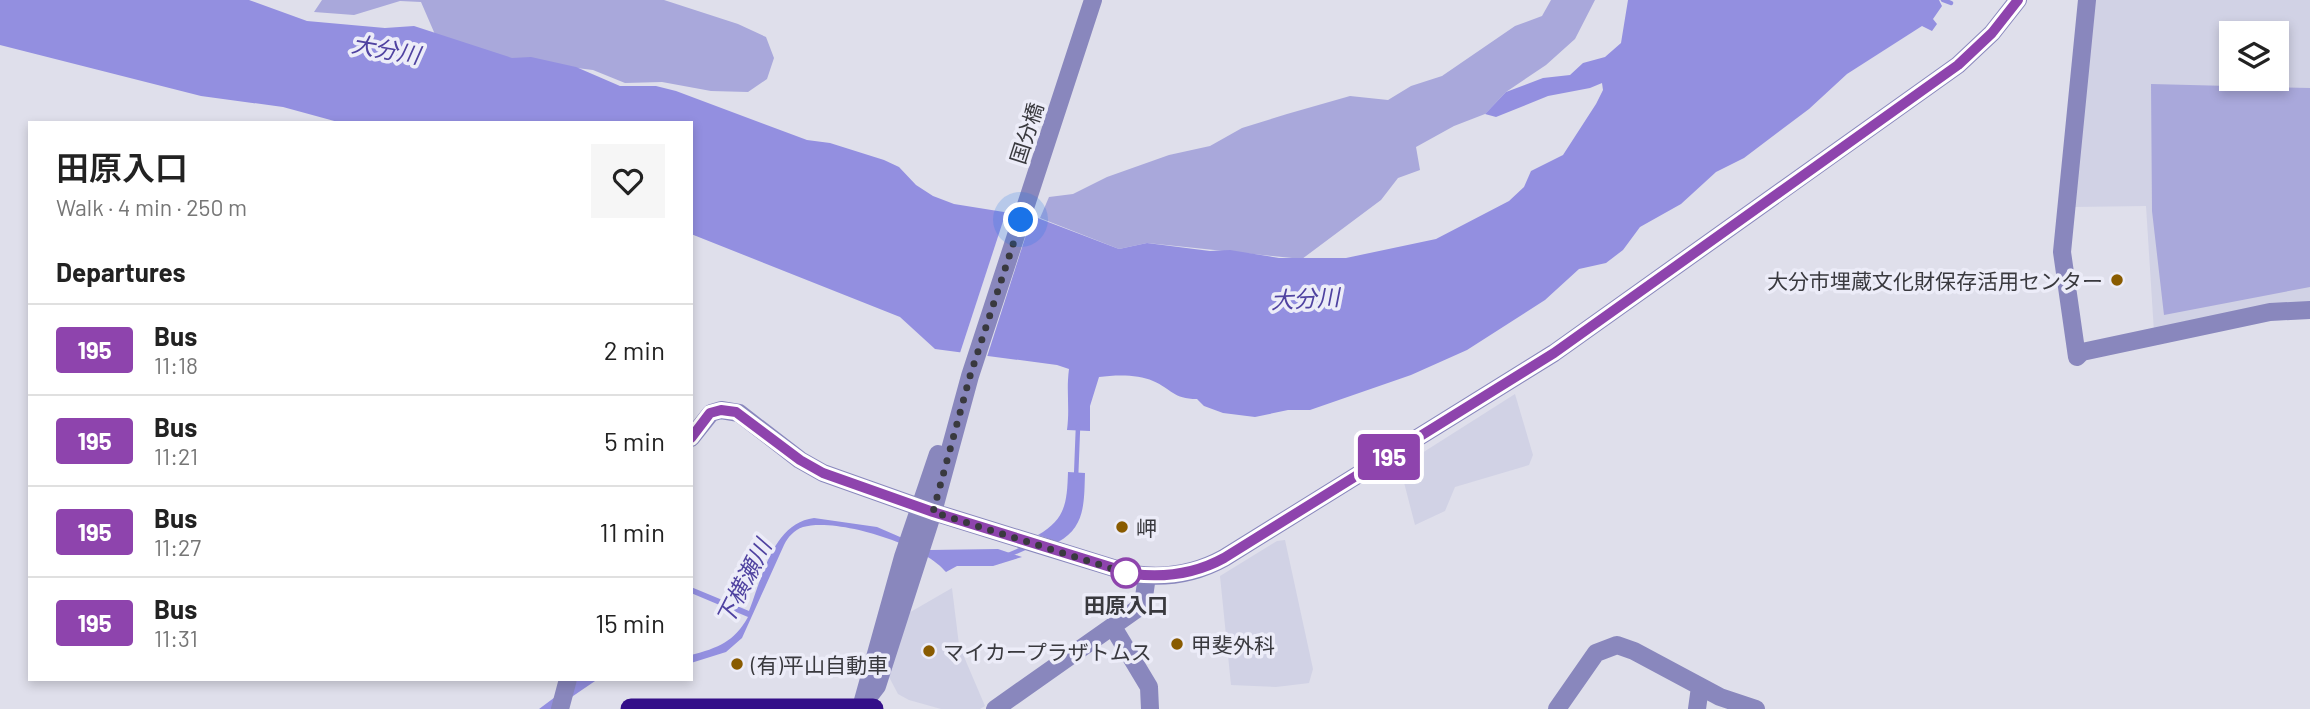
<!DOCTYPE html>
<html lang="en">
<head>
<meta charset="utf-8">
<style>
	:root { --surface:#fff; --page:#f6f6f6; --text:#222; --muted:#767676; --line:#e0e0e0 }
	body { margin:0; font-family:Barlow,"Noto Sans JP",sans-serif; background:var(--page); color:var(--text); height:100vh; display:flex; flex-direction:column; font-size:26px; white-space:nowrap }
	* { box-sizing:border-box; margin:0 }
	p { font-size:23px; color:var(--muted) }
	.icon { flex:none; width:38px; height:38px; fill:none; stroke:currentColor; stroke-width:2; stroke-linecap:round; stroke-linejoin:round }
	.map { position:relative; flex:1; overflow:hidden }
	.drawer { position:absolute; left:28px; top:121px; width:665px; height:560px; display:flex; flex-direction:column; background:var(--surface); border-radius:0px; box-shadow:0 4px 10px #0003 }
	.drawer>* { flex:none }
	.badge { padding:0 14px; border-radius:5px; font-size:24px; line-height:46px }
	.tools { position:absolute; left:2219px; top:21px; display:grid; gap:14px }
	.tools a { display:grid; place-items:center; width:70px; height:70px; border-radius:0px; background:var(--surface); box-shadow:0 4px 10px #0003; font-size:35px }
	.you { position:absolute; width:35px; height:35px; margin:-18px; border:5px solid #fff; border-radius:50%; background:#1a73e8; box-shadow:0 0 0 10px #1a73e833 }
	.map>.badge { position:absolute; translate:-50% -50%; box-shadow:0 0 0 4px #fff }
	h2 { padding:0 28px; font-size:26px; line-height:63px }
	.round { display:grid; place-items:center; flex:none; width:74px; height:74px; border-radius:0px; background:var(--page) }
	.head { display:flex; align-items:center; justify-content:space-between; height:119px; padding:0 28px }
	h1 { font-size:33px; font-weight:600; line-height:52px }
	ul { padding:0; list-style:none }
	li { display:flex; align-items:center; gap:21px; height:91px; padding:0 28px; border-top:2px solid var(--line) }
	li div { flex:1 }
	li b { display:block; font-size:26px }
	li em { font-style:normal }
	li .badge { min-width:77px; font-weight:700; text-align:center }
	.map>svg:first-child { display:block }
</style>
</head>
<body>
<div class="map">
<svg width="2310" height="709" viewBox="0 0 2310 709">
	<rect width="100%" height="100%" fill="#dfdfeb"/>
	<!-- built -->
	<path fill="#d1d2e5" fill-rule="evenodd" d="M2092,0H2310V306L2154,332L2146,206L2073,207ZM2231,33H2277V79H2231Z
		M1515,394L1533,455L1529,465L1455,487L1445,511L1415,525L1400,467Z
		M1285,540L1313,669L1309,683L1276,687L1231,685L1220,576L1277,541Z
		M952,588L959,645L985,706L980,709H941L909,700L898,694L889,677L907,614Z"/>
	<!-- green -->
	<path fill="#a9a8db" d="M322,0H664L738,24L766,37L774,58L767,79L748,92L711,91L662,82L625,83L593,70L511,60L437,39L421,2L400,1L354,15L314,12Z
		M1551,0H1595L1575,39L1546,65L1506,92L1485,114L1454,126L1416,147L1420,170L1398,178L1381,200L1302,259L1147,243L1119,249L1040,218L1049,197L1073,194L1107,177L1169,155L1210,146L1242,128L1287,114L1350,96L1388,100L1411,86L1442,76L1515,26L1542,16Z
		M2151,84L2310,88V287L2164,315L2152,211Z"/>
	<!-- water -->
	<path fill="#938fe0" d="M0,0H249L307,21L385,28L414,26L512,58L531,57L576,67L620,86H656L676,91L807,140L830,143L884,160L899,167L916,185L933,196L954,204L1035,217L1119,249L1147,243L1210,251L1230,250L1279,258H1346L1436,239L1509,201L1524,187L1531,171L1563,155L1596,104L1603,90L1602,83L1590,88L1548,96L1496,117L1485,114L1506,92L1543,78L1570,75L1583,63L1605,57L1621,43L1628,0H1939L1942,6L1933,19L1937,24L1932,31L1922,26L1847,74L1809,109L1744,158L1716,172L1681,204L1640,227L1623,250L1606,263L1579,269L1545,300L1467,350L1411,375L1310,410H1288L1255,417L1223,413L1204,406L1197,399C1173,399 1172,389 1153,381C1138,374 1115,375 1099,377L1090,406V431L1067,430C1070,407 1066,392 1069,369L1057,365L935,349L900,317L691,234V122H338L283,107L201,96L0,45Z
		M1068,472L1085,473C1084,501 1086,527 1058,542L1038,535C1066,519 1067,502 1068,472Z
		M814,518L877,527L930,550L998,549L1022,557L993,566H957L946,572C925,545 837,517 803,527C794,530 788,537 784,545L742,638L726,652L691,663V655C718,648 734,642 748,617L691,593V587L749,611C762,578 773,523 814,518Z
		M598,679L554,709H539L578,680Z"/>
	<!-- pier -->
	<path fill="#dfdfeb" d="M1007,209L1033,213L986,360L959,356Z"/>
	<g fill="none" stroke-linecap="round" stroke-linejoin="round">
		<!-- stream -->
		<path stroke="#938fe0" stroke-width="4.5" d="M1943,0L1951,3
			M1076,478L1078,427
			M1006,556L1027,547"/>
		<!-- minor -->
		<path stroke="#8987bd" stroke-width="18" d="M2087,0L2062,252L2077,357L2082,352L2270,312L2310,310
			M691,438L711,413L721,410L739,413L800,460L823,473L933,512L1133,574C1166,579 1195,574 1224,558L1554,353L1958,65L1992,33L2018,0
			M1113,627L1149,687L1150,709
			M862,704L903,557L938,454
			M861,707L877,686L933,512L970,376L1093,0
			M560,709L568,679
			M995,709L1137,609L1144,597L1147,576
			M1557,709L1596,653L1617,645L1634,651L1720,697L1756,709
			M1697,709L1700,687"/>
		<!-- highway -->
		<path stroke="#340f89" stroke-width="21" d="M631,709H873"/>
	</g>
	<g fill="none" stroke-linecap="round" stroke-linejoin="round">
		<defs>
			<path id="line" d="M691,438L710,413L721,410L736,412L800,460L823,473L933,512L1133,574C1166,578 1195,574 1224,558L1554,353L1958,65L1992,33L2018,0"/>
		</defs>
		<!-- line casing -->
		<use href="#line" stroke="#fff" stroke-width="16"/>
		<!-- line -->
		<use href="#line" stroke="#8e44ad" stroke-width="10"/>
		<!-- walk -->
		<path stroke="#39393e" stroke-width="7" stroke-dasharray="0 12.6" d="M1021,220L970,376L933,512L1126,573"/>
	</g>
	<!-- markers -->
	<g fill="#895b00" stroke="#ececf8" stroke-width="2.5">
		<circle cx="2117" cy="280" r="7"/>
		<circle cx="1122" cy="527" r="7"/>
		<circle cx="1177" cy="644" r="7"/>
		<circle cx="929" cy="651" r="7"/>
		<circle cx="737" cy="664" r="7"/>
	</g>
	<circle fill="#fff" stroke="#8e44ad" stroke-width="3.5" cx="1126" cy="573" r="14"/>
	<g text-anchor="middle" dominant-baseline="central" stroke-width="7" stroke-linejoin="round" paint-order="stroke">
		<!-- street labels -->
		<g font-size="21" fill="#39393e" stroke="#ececf8">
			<text transform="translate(1026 133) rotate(-72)">国分橋</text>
		</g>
		<!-- poi labels -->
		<g font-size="21" fill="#39393e" stroke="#ececf8" text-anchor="start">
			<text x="2103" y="280" text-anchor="end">大分市埋蔵文化財保存活用センター</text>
			<text x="1136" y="527">岬</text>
			<text x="1191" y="644">甲斐外科</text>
			<text x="943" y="651">マイカープラザトムス</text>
			<text x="751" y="664">(有)平山自動車</text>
		</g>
		<!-- stop labels -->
		<g font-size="21" font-weight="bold" fill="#39393e" stroke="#ececf8">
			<text x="1126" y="604">田原入口</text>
		</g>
		<!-- water labels -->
		<g font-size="23" font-style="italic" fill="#4f42a0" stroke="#ececf8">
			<text transform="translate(386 49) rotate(10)">大分川</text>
			<text transform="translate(1305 298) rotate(-3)">大分川</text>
			<text transform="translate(743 582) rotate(-63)">下横瀬川</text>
		</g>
	</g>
</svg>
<div class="tools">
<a><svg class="icon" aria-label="layers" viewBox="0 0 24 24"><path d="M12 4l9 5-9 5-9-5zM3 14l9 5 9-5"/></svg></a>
</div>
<div class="you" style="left:1021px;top:220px"></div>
<b class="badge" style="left:1389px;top:457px;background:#8e44ad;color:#fff">195</b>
<section class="drawer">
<div class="head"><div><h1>田原入口</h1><p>Walk · 4 min · 250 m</p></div><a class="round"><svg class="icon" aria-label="heart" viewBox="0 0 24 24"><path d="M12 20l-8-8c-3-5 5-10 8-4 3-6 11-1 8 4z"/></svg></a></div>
<h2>Departures</h2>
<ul>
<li><span class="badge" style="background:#8e44ad;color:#fff">195</span><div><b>Bus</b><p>11:18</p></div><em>2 min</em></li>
<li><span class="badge" style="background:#8e44ad;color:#fff">195</span><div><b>Bus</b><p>11:21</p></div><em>5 min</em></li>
<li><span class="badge" style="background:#8e44ad;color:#fff">195</span><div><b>Bus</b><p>11:27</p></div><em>11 min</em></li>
<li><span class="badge" style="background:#8e44ad;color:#fff">195</span><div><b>Bus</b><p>11:31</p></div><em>15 min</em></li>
</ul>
</section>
</div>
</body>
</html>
